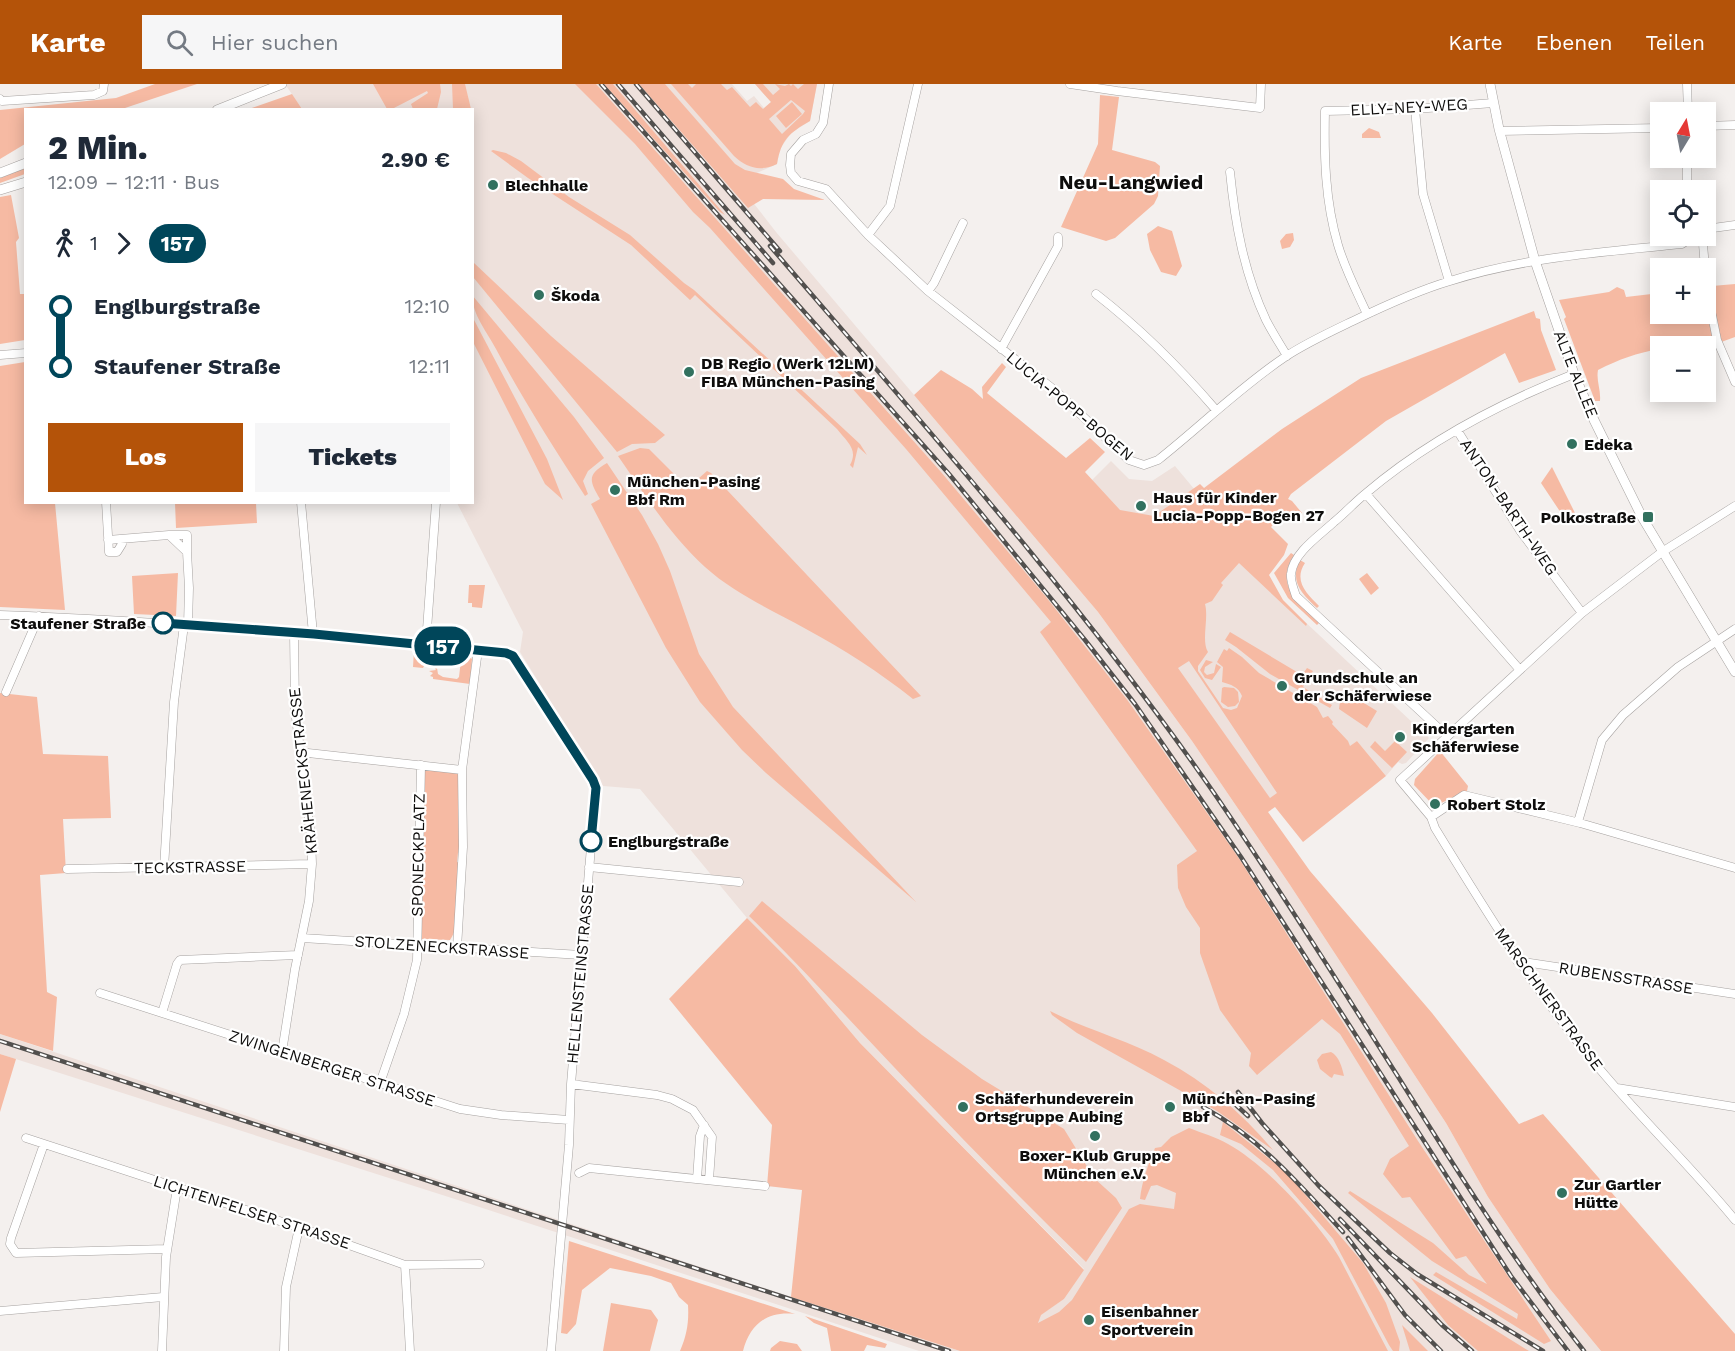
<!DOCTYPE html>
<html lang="de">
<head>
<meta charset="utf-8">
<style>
	:root { --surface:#fff; --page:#f6f6f7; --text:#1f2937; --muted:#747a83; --accent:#b45309 }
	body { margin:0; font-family:"Work Sans",sans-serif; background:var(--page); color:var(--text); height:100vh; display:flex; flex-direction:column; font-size:22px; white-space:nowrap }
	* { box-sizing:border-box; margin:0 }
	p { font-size:20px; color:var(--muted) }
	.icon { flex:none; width:33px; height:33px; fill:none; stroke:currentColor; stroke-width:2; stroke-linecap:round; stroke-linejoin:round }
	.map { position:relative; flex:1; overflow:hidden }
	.sheet { position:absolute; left:24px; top:24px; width:450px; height:396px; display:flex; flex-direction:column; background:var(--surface); border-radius:0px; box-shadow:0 3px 15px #0003 }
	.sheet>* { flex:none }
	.badge { padding:0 12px; border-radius:20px; font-size:21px; line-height:39px }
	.needle { width:39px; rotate:10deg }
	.buttons { position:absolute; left:1650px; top:18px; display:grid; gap:12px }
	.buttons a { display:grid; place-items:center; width:66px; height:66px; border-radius:0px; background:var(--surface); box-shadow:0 3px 15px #0003; font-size:30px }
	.map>.badge { position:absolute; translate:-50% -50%; box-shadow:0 0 0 3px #fff }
	.legs { display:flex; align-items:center; gap:9px; height:66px; padding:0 24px; font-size:20px }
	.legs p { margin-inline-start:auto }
	.overview { display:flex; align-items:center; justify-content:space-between; height:102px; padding:0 24px }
	h1 { font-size:33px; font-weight:800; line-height:45px }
	.cta { display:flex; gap:12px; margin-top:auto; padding:12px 24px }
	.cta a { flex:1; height:69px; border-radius:0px; background:var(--accent); color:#fff; font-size:24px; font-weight:800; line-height:69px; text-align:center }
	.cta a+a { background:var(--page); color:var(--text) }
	ul { padding:0 24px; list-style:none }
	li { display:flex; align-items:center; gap:21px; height:60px; font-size:22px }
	li i { display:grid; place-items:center; width:9px; height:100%; margin:0 8px; background:currentColor }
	li i::after { content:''; width:15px; height:15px; margin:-8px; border:4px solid; border-radius:50%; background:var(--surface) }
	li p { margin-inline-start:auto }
	li:first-child i { background:linear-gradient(#0000 50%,currentColor 0) }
	li:last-child i { background:linear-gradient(currentColor 50%,#0000 0) }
	header { display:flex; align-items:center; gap:36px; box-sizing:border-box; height:84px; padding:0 30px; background:var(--accent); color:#fff }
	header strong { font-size:28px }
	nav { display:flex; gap:33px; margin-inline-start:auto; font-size:21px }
	.search { width:420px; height:54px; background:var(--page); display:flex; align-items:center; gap:15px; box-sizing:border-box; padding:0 21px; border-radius:0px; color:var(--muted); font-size:22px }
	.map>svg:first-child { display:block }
</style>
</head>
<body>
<header>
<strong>Karte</strong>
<div class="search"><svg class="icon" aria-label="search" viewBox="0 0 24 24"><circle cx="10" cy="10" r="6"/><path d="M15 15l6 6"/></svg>Hier suchen</div>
<nav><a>Karte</a><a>Ebenen</a><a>Teilen</a></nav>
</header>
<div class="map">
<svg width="1735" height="1267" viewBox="0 0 1735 1267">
	<rect width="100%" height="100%" fill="#f4f0ee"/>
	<!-- built -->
	<path fill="#eee1dc" d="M285,0H732L747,17L754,12L764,24L771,18L755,0H817L810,37L791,49L780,65L777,80L737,98L776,148L1098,528L1192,657L1290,801L1446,1039L1488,1113L1550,1205L1601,1267H1029L1040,1231L1064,1215L1084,1185L860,959L795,882L747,834L640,705L603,702L520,568L523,548L457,419L472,418V26L302,25Z
		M1111,377L1129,395L1152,397L1175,382L1195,406L1153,438H1123L1087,401Z
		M1238,475L1429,654L1406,679L1402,680L1398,678L1386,692L1357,657L1275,722L1174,579L1179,542Z
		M0,950L791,1213L960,1267H919L458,1116L0,970Z"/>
	<!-- green -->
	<path fill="#f6baa3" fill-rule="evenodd" d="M155,0H197L122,25L26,26L25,60L0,75V26L116,14Z
		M373,0H440L441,8L437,25H413L411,20L428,9L427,7L392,25H387Z
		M452,0H465L471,25H453Z
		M575,0H596L941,388L1046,513L1128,617L1238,773L1418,1057L1551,1257L1544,1260L1433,1191L1436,1188L1517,1235L1518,1230L1432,1177L1348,1109L1350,1107L1433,1159L1469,1191L1487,1200L1466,1172L1456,1175L1410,1113L1402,1114L1383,1090L1390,1075L1409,1062L1340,950L1322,935L1257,991L1249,982L1251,969L1220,926L1200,869V844L1186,823L1178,804L1177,781L1197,767L1040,548L1051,538L906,365L710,144L693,128L635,60Z
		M604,0H613L725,131L720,128Z
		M639,0H665L735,80L745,86L783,95L794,105L825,116L763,115L748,124Z
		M671,0H688L692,4L696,0H721L727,6L732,3L750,23L756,18L763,25L771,18L755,0H763L773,11L780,5L775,0L785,2L789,0L791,2L793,0L798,5L804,0H817L810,37C789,49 781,56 777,80C760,88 747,84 734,72ZM791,16L805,27L803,30L782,50L769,35Z
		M292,10L302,25H249Z
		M1100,11L1119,13L1112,66L1155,78L1160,82L1158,112L1154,120L1115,154L1106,157L1061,143L1098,60Z
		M792,18L802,30L786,44L776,32Z
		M1369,44L1379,48L1381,54H1362V50Z
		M493,66L506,69L521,77L569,113L630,151L684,199L694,206L860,360L867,371L858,363L853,384L850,381C859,365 846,357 837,345L695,211L690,216L631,161L528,94L491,67Z
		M25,84V90L0,99V94Z
		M11,111L19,154L16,158L20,210H25V256L0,260V113Z
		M1158,142L1172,147L1182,182L1176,192L1161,188L1150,166L1147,150Z
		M1293,149L1294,156L1290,163L1282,165L1280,157L1286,150Z
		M473,178L551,252L665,351L655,359L632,360L617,368L473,193Z
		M1735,200V253L1713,261L1660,262V265C1636,269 1620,275 1598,286C1596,297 1601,305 1600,317H1595L1564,235L1566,233L1559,216L1609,208L1617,203L1624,206L1626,213L1660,209V230H1706V207L1712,206V202Z
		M472,211L574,333L604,374L588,387L583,397L588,410L585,412C554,364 523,316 496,265C487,248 472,230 472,211Z
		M1534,227L1536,234L1540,235L1541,246L1556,286L1519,299L1505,269L1386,337L1291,410L1288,415L1292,417L1302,429L1294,436L1285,428L1271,443L1288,460L1284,471L1269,491L1283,516L1307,540L1306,542L1239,479L1221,499L1223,501L1212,517L1205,520C1209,534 1201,557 1208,568L1198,582V587L1223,624L1231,626L1237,624L1242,612C1238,602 1231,601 1222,598L1223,583L1217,578L1224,565L1227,567L1229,564L1242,573L1259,589L1317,623L1323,634L1328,632L1333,638L1332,640L1348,657L1350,662L1357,657L1386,692L1303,758L1275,723L1268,728L1310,787L1432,929L1519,1040L1543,1030L1735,1250V1267H1601L1550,1205L1488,1113L1446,1039L1290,801L1192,657L1098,528L914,311L941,286L972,305L983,315L982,303L1002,279L1006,283L987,309L1066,374L1090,354L1105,368L1085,388L1120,426L1154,432L1200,400L1204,404L1282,345L1361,294ZM1189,577L1277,709L1270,714L1178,584Z
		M473,234L547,375L563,416L545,400L473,258Z
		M25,278L26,418L55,419L65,526L0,523V282Z
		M640,364L649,365L686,402H690L707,387L711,389L921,612L913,615C879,588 845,566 806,545C772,526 735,510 705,483C670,451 645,411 618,372Z
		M607,379L642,431L658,460L670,487L699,570L733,623L916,818L766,689L742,666L700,618L666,564L591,420L600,415C589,396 587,391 607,379Z
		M1552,383L1578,435L1569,441L1541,399Z
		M175,419H256L257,439L176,444Z
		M1291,469L1294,471C1274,502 1299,519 1319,539L1317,541L1288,514L1274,489Z
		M1300,476L1305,479C1293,497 1307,510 1319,522L1317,524C1302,510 1289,497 1300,476Z
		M178,489L176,532L134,530L132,492Z
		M1367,489L1379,504L1371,511L1359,495Z
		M469,501H485L482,524L472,523V519H468Z
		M1230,548L1302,591L1307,584L1313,587L1303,603L1332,621L1330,624L1270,590L1236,563L1225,556Z
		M414,566L432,568L430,582H424L423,584L413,583Z
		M436,568L450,569V575L442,574L440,582L437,584L438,590L443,593L457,595L459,593L461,576L453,575L455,570L469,572L472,575L470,600L433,595V593L430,592L433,589L429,587L436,586L434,583Z
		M1206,576L1213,578L1205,583L1204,588L1207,591L1214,589L1216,580L1221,583L1212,596L1205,594L1200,586Z
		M1224,603L1234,604L1238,608L1239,618L1235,622L1228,623L1221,618L1222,604Z
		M1346,608L1377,627L1367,644L1339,625L1340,617Z
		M0,609L37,613L43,670L108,672L111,734L63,735L66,789L40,791L47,908L57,913L53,967L0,950Z
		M1375,657L1385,667L1395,657L1407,668L1392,684L1370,663Z
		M1440,667L1468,702L1467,707L1439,720L1433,721L1414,701L1415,695Z
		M424,683L459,688L460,769H458L457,778L460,779C459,798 462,841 450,856L420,855Z
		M762,817L922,951L982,995L1064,1045L1094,1094L1116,1114L1122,1124L1086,1178C1027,1121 970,1063 913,1003C858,946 806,887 749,832Z
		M747,834L795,882L860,959L1084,1186L1064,1215L1041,1231L1038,1239L1059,1228L1072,1216L1129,1125L1140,1120L1174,1125L1176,1109L1157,1101L1151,1102L1145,1116L1140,1115C1142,1097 1148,1081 1155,1064L1161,1063L1171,1053L1189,1044C1202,1049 1216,1053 1228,1060C1265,1080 1318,1138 1339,1173L1388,1267H960L791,1213L802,1106L767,1102L772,1041L669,915Z
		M1050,927C1087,946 1128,956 1164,976C1207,999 1242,1029 1273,1066L1217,1027L1077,949L1052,931Z
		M1331,968C1339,972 1342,983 1344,992L1334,990L1332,994L1330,993L1320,985L1317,976L1322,970Z
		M0,970L16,975L0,1028Z
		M1223,1038L1286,1088L1363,1179L1386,1219L1400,1258L1399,1267H1393L1389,1261L1333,1155L1273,1086L1241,1060L1220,1051Z
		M569,1157L795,1230C767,1227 750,1240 743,1267H680C687,1251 689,1238 688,1221L679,1213L671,1199L651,1192L610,1184L582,1206L576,1240L567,1250L561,1249Z
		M1410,1193L1529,1267H1478L1448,1241Z
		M611,1219L651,1226L658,1236L650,1267H603Z
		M805,1232L887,1260L885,1264L867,1261L864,1267H831L827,1244L814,1239Z
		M1402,1241L1428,1267H1410Z
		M780,1257L797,1260L802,1267H770L771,1264Z"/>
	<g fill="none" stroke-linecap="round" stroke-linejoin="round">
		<defs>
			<path id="minor" d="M829,0L823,39L816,50L803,56L791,70L790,81L791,89L798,97L826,105L868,151L928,207L1057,308L1129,376L1144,381L1158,376C1201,342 1239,304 1285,273C1306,259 1330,248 1353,237C1384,222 1416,207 1450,197C1525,173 1604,168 1682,160L1694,152
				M1070,0L1117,7L1260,24L1261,0
				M1687,0L1688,28
				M0,15L2,17L94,11L103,7L104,0
				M1415,25L1423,110L1449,197
				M1706,42L1735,41
				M1500,47L1660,44
				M1230,88C1235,139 1244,189 1266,236C1272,248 1280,260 1287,272
				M1687,106V74
				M1706,145L1735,141
				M868,151L890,122L918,0
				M1693,152L1703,160L1705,184
				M1706,202L1717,256L1735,298
				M928,207L934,199L963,139
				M1096,210C1141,245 1179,283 1216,326
				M1367,230C1357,208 1345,185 1338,161C1325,117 1324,72 1325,27L1415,25L1493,19
				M1001,265L1058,162V153
				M0,271L26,269
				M1457,346L1521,448L1582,529
				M1366,410L1520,586
				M106,418L109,468H117L122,460V455
				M301,418L313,550
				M1735,422L1662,468L1582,529L1400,696L1431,733L1435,744C1484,824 1533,904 1593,977C1638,1032 1690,1081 1735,1136
				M169,451H187V468
				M108,456L169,451L187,468L189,504L188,541
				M0,531C169,537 338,552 506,569L513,572L593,696L596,704L571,1000L569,1061L551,1267
				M426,560L436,418
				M6,608L39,532
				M1447,652L1296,512C1294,506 1290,496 1291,490C1293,469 1320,451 1334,438C1345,429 1354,419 1365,410C1426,358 1500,319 1574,290
				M299,668L462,686
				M1431,733L1464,711L1580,739L1735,784
				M1578,738L1602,656L1623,631L1678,583L1735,545
				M589,783L739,798
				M164,784L174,618L184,541
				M67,785L312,780
				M302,854L581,871
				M457,864L463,763L462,686L478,566
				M1517,877L1735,910
				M100,909L460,1025L501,1031L569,1036
				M162,929L177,880L180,876L298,871
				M282,968L295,885L309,817L312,780L311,753L295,626L294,548
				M380,999L404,930L417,876L421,681
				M571,1000L657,1011L672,1015L693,1026L712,1053L709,1096
				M1617,1004L1735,1023
				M26,1054L307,1146L405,1181L480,1180
				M44,1060L11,1154L10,1160L16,1169L167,1165
				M579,1089L589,1084L765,1102
				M697,1095L700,1052L704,1041
				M405,1181L410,1267
				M0,1227L163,1213
				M162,1267L166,1173L177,1104
				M284,1267L286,1203L299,1144"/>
			<path id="tertiary" d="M1490,0L1499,45L1535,177L1574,290L1594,336L1642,433L1735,588
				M217,26L282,0
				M0,89L26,79
				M0,106L26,98"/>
		</defs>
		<!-- minor casing -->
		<use href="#minor" stroke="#a6a2a0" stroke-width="9"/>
		<!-- tertiary casing -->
		<use href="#tertiary" stroke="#a6a2a0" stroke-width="10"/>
		<!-- minor -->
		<use href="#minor" stroke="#fff" stroke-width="8"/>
		<!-- tertiary -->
		<use href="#tertiary" stroke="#fff" stroke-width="9"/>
		<defs>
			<path id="rail" d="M601,0L949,390L1085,556L1135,620L1241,773L1511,1192L1568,1267
				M618,0L773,179
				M636,0L780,167
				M770,162C923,340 1080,516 1214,709C1279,804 1340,901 1402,999C1459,1090 1517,1182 1584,1267
				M0,957L949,1267
				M1238,1008L1262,1039L1319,1102L1390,1169L1417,1190L1543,1267
				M1224,1010L1248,1032
				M1203,1023C1260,1054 1300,1101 1343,1148
				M1340,1135L1442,1241L1472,1267
				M1348,1154L1405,1231L1441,1267"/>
		</defs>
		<!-- rail casing -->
		<use href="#rail" stroke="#52504e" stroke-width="4.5"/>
		<!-- rail -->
		<use href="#rail" stroke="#fff" stroke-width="2" stroke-dasharray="7" stroke-linecap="butt"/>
	</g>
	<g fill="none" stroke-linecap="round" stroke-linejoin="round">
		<defs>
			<path id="line-1" d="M163,539L314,550L506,569L513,572L593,696L596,704L591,757"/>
		</defs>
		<!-- line-1 casing -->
		<use href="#line-1" stroke="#fff" stroke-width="14"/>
		<!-- line-1 -->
		<use href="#line-1" stroke="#00465a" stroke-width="9"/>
	</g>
	<!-- markers -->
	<g fill="#32715f" stroke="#fff" stroke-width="2">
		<circle cx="493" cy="101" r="6"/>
		<circle cx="539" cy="211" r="6"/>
		<circle cx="689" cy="288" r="6"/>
		<circle cx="1572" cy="360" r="6"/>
		<circle cx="615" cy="406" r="6"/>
		<circle cx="1141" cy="422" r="6"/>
		<rect x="1642" y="427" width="12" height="12" rx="3"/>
		<circle cx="1282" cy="602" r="6"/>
		<circle cx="1400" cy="653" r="6"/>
		<circle cx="1435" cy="720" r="6"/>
		<circle cx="963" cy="1023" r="6"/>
		<circle cx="1170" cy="1023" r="6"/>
		<circle cx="1095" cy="1052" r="6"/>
		<circle cx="1562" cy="1109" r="6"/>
		<circle cx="1089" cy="1236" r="6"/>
	</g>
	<g fill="#fff" stroke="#00465a" stroke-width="3">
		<circle cx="163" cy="539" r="10"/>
		<circle cx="591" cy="757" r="10"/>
	</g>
	<g text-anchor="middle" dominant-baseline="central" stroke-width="4.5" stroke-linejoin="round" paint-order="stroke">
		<!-- street labels -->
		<g font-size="16" fill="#0e0d0c" stroke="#fff">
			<text transform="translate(1409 23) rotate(-3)">ELLY-NEY-WEG</text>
			<text transform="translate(1576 290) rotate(68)">ALTE ALLEE</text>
			<text transform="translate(1070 322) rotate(40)">LUCIA-POPP-BOGEN</text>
			<text transform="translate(1509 423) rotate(56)">ANTON-BARTH-WEG</text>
			<text transform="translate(303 687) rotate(-96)">KRÄHENECKSTRASSE</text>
			<text transform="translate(418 771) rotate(-89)">SPONECKPLATZ</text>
			<text transform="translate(190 783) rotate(-1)">TECKSTRASSE</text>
			<text transform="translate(442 863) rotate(4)">STOLZENECKSTRASSE</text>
			<text transform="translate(580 890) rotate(-85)">HELLENSTEINSTRASSE</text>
			<text transform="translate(1626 894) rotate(9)">RUBENSSTRASSE</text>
			<text transform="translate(1549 915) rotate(54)">MARSCHNERSTRASSE</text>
			<text transform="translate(332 984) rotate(18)">ZWINGENBERGER STRASSE</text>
			<text transform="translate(252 1128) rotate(18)">LICHTENFELSER STRASSE</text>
		</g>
		<!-- poi labels -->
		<g font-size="16" font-weight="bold" fill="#0e0d0c" stroke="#fff" text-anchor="start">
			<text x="505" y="101">Blechhalle</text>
			<text x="551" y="211">Škoda</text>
			<text x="701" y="279">DB Regio (Werk 12LM)<tspan x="701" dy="18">FIBA München-Pasing</tspan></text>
			<text x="1584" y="360">Edeka</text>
			<text x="627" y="397">München-Pasing<tspan x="627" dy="18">Bbf Rm</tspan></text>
			<text x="1153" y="413">Haus für Kinder<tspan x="1153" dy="18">Lucia-Popp-Bogen 27</tspan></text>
			<text x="1636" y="433" text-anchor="end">Polkostraße</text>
			<text x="1294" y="593">Grundschule an<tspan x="1294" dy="18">der Schäferwiese</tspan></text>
			<text x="1412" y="644">Kindergarten<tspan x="1412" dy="18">Schäferwiese</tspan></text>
			<text x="1447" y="720">Robert Stolz</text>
			<text x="975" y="1014">Schäferhundeverein<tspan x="975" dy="18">Ortsgruppe Aubing</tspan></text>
			<text x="1182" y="1014">München-Pasing<tspan x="1182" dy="18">Bbf</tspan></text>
			<text x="1095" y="1071" text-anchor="middle">Boxer-Klub Gruppe<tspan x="1095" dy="18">München e.V.</tspan></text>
			<text x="1574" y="1100">Zur Gartler<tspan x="1574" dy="18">Hütte</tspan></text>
			<text x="1101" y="1227">Eisenbahner<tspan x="1101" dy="18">Sportverein</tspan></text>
		</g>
		<!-- stop labels -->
		<g font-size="16" font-weight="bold" fill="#0e0d0c" stroke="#fff" text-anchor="end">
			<text x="146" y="539">Staufener Straße</text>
			<text x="608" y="757" text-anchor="start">Englburgstraße</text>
		</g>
		<!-- quarter labels -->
		<g font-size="20" font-weight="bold" fill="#0e0d0c" stroke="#fff">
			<text x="1131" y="98">Neu-Langwied</text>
		</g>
	</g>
</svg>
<div class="buttons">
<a><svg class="needle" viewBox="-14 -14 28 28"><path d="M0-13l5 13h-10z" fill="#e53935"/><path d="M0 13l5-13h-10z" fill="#747a83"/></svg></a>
<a><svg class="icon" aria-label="locate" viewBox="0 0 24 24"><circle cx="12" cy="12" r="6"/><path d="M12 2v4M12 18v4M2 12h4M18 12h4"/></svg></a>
<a>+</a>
<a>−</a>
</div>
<b class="badge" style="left:443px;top:562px;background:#00465a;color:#fff">157</b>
<section class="sheet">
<div class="overview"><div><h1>2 Min.</h1><p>12:09 – 12:11 · Bus</p></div><b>2.90 €</b></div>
<div class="legs"><svg class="icon" aria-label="walk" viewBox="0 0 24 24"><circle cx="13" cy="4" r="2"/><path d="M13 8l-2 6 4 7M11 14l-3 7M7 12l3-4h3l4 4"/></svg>1<svg class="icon" aria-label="forward" viewBox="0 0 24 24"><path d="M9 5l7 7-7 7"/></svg><b class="badge" style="background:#00465a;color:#fff">157</b></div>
<ul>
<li><i style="color:#00465a"></i><b>Englburgstraße</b><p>12:10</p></li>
<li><i style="color:#00465a"></i><b>Staufener Straße</b><p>12:11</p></li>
</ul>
<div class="cta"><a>Los</a><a>Tickets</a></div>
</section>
</div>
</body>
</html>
